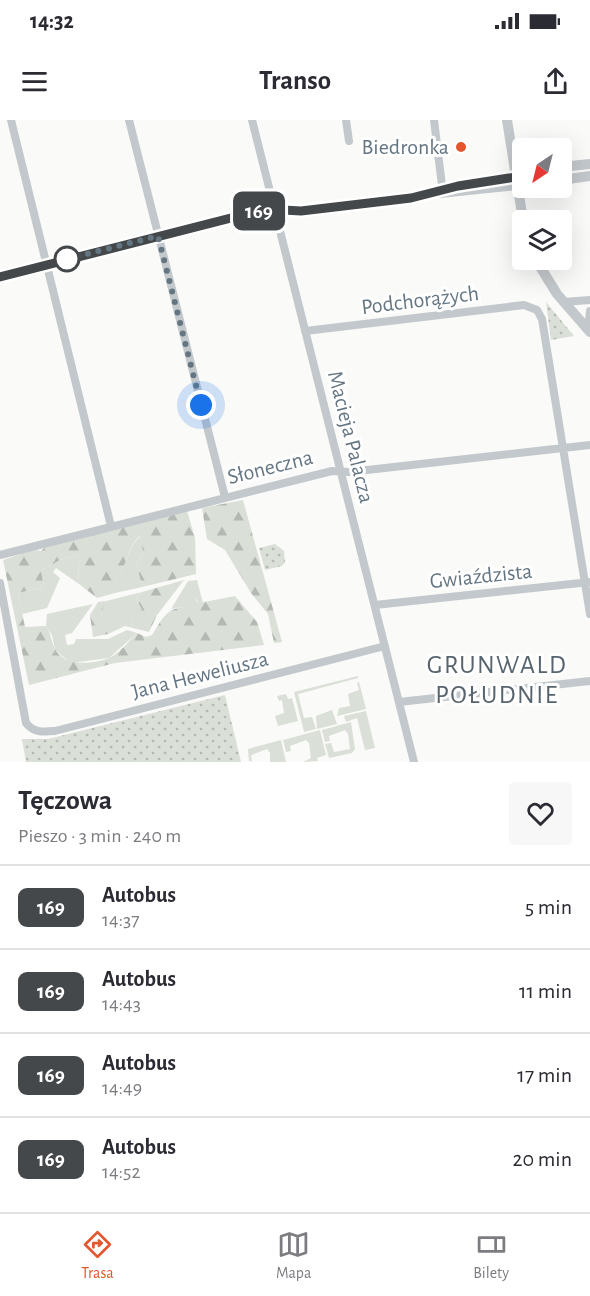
<!DOCTYPE html>
<html lang="pl">
<head>
<meta charset="utf-8">
<style>
	:root { --surface:#fff; --page:#f7f7f7; --text:#2b2b33; --muted:#7c7c81; --line:#e1e1e2; --accent:#e4572e }
	body { margin:0; font-family:"Alegreya Sans",sans-serif; background:var(--page); color:var(--text); height:100vh; display:flex; flex-direction:column; font-size:22px; white-space:nowrap }
	* { box-sizing:border-box; margin:0 }
	p { font-size:20px; color:var(--muted) }
	.icon { flex:none; width:33px; height:33px; fill:none; stroke:currentColor; stroke-width:2; stroke-linecap:round; stroke-linejoin:round }
	.map { position:relative; height:642px; overflow:hidden }
	.side { display:flex; flex-direction:column; background:var(--surface); flex:1 }
	.side>* { flex:none }
	.badge { padding:0 12px; border-radius:9px; font-size:21px; line-height:39px }
	.needle { width:39px; rotate:215deg }
	.fabs { position:absolute; left:512px; top:18px; display:grid; gap:12px }
	.fabs a { display:grid; place-items:center; width:60px; height:60px; border-radius:6px; background:var(--surface); box-shadow:0 6px 24px #0002; font-size:30px }
	.you { position:absolute; width:30px; height:30px; margin:-15px; border:4px solid #fff; border-radius:50%; background:#1a73e8; box-shadow:0 0 0 9px #1a73e833 }
	.map>.badge { position:absolute; translate:-50% -50%; box-shadow:0 0 0 3px #fff }
	.round { display:grid; place-items:center; flex:none; width:63px; height:63px; border-radius:6px; background:var(--page) }
	.summary { display:flex; align-items:center; justify-content:space-between; height:102px; padding:0 18px }
	h1 { font-size:28px; font-weight:600; line-height:45px }
	ul { padding:0; list-style:none }
	li { display:flex; align-items:center; gap:18px; height:84px; padding:0 18px; border-top:2px solid var(--line) }
	li div { flex:1 }
	li b { display:block; font-size:22px }
	li em { font-style:normal }
	li .badge { min-width:66px; font-weight:700; text-align:center }
	.status { display:flex; justify-content:space-between; align-items:center; height:42px; padding:0 30px; background:var(--surface); direction:ltr }
	.status svg { height:16px; fill:currentColor }
	header { display:flex; justify-content:space-between; align-items:center; height:78px; padding:0 18px; background:var(--surface); font-size:27px; font-weight:600 }
	.dock { display:flex; justify-content:space-around; align-items:center; height:84px; border-top:2px solid var(--line); background:var(--surface); font-size:16px; color:var(--muted) }
	.dock a { display:grid; justify-items:center; gap:3px }
	.dock .current { color:var(--accent) }
	.map>svg:first-child { display:block }
</style>
</head>
<body>
<div class="status"><b>14:32</b><svg viewBox="0 0 49 12"><path d="M0 12V9h3v3zM5 12V6h3v6zM10 12V3h3v9zM15 12V0h3v12zM26 1h20v11H26zM47 4h2v5h-2z"/></svg></div>
<header><svg class="icon" aria-label="menu" viewBox="0 0 24 24"><path d="M4 6h16M4 12h16M4 18h16"/></svg>Transo<svg class="icon" aria-label="share" viewBox="0 0 24 24"><path d="M12 15V3M7 8l5-5 5 5M5 13v7h14v-7"/></svg></header>
<div class="map">
<svg width="590" height="642" viewBox="0 0 590 642">
	<defs>
		<pattern id="forest-firs" width="22" height="20" patternUnits="userSpaceOnUse" patternTransform="scale(1.5)"><rect width="22" height="20" fill="#dadfd7"/><path d="M5 1l3.5 6h-7zM16 11l3.5 6h-7z" fill="#b4b9b4"/></pattern>
		<pattern id="park-dots" width="8" height="8" patternUnits="userSpaceOnUse" patternTransform="scale(1.5)"><rect width="8" height="8" fill="#dadfd7"/><path d="M2 2h.1M6 6h.1" fill="none" stroke="#b4b9b4" stroke-width="1.8" stroke-linecap="round"/></pattern>
	</defs>
	<rect width="100%" height="100%" fill="#fafaf8"/>
	<!-- grass -->
	<path fill="#dadfd7" d="M141,416L143,432L137,445L142,467L115,473V459C128,448 126,428 141,416Z
		M78,435L79,464L56,448L53,452L60,458L47,488L22,494L18,473L44,467L41,451L60,440Z
		M197,460L203,483H199L196,479L184,487L171,489L188,461Z
		M142,472L136,478L142,490L131,500L133,508L125,506L108,514L101,494L106,481Z
		M93,484L72,513L65,515L67,525L74,524L76,519H108L127,510L137,513L109,538L71,543L55,530L52,515L46,506L47,494Z
		M358,556V558L298,574L304,598L312,597L316,609L304,612L294,572Z
		M359,562L366,589L337,596L339,588L350,586L348,574L359,570L357,563Z
		M286,574L288,579L292,578L298,601L278,606L275,596L284,593L282,580L279,581L277,576Z
		M332,590L337,604L317,609L316,596Z
		M366,591L375,628L365,630L357,598L346,602L344,596Z
		M351,602L355,629L352,633L329,638L325,624L331,623L334,632L350,629L348,614L345,610L329,616L330,621L325,622L322,610Z
		M320,610L326,635L317,638L318,641L303,642L311,638L309,623L306,620L290,626L291,631L286,632L283,620Z
		M281,620L286,642H270V633L267,629L251,635L252,641H249L248,629Z"/>
	<!-- forest -->
	<path fill="url(#forest-firs)" d="M243,380L282,522L274,523L268,494L251,473L225,430L207,419L202,388Z
		M187,391L195,418L196,454L142,467L137,445L143,432L140,416C126,428 128,448 115,459V473L97,478L79,464L78,435L60,440L41,451L44,467L18,473L25,507L46,506C52,514 51,524 56,531C67,547 93,544 109,538C120,533 129,521 137,513L146,517L152,515C162,500 165,489 184,487L183,481L187,476H192L199,483L235,476L257,502L264,525L115,543L29,565L3,440L32,430L41,431L45,427Z
		M184,460L157,495L149,512L133,508L131,500L135,492L142,490L136,478L142,472Z
		M106,481L101,494L107,502L108,514L93,517L90,495L98,482Z"/>
	<!-- park -->
	<path fill="url(#park-dots)" d="M546,182L574,216L551,220Z
		M275,424L284,431L285,442L282,446L265,450L259,428Z
		M225,575L241,642H26L22,619H48Z"/>
	<g fill="none" stroke-linecap="round" stroke-linejoin="round">
		<!-- minor -->
		<path stroke="#c3c8cc" stroke-width="8" d="M11,0L111,406
			M129,0L225,377
			M252,0L414,642
			M346,0L349,21
			M434,0L443,74
			M440,74L517,66
			M0,157L266,89C324,98 399,79 456,66C476,62 496,61 515,57
			M563,182L590,180
			M588,210L590,191
			M305,211L524,185L537,190L542,199L590,494
			M0,435L332,351L349,352L590,325
			M0,463L26,603C34,613 43,612 55,611L385,526
			M375,485L590,462
			M399,582L590,561"/>
		<!-- tertiary -->
		<path stroke="#c3c8cc" stroke-width="10" d="M507,0L523,100
			M561,47L590,44
			M561,60L590,56
			M536,140L557,174L590,212"/>
	</g>
	<g fill="none" stroke-linecap="round" stroke-linejoin="round">
		<defs>
			<path id="line" d="M0,157L266,89L301,91L411,78L458,66L522,56"/>
		</defs>
		<!-- line casing -->
		<use href="#line" stroke="#fff" stroke-width="14"/>
		<!-- line -->
		<use href="#line" stroke="#45484a" stroke-width="9"/>
		<!-- walk -->
		<path stroke="#657683" stroke-width="6" stroke-dasharray="0 10.8" d="M67,139L158,116L201,285"/>
	</g>
	<!-- markers -->
	<circle fill="#e4572e" stroke="#fff" stroke-width="2" cx="461" cy="27" r="6"/>
	<circle fill="#fff" stroke="#45484a" stroke-width="3" cx="67" cy="139" r="12"/>
	<g text-anchor="middle" dominant-baseline="central" stroke-width="6" stroke-linejoin="round" paint-order="stroke">
		<!-- poi labels -->
		<g font-size="22" fill="#657683" stroke="#fff" text-anchor="end">
			<text x="449" y="27">Biedronka</text>
		</g>
		<!-- street labels -->
		<g font-size="22" fill="#657683" stroke="#fff">
			<text transform="translate(420 180) rotate(-7)">Podchorążych</text>
			<text transform="translate(351 317) rotate(76)">Macieja Palacza</text>
			<text transform="translate(270 347) rotate(-14)">Słoneczna</text>
			<text transform="translate(481 456) rotate(-6)">Gwiaździsta</text>
			<text transform="translate(200 555) rotate(-14)">Jana Heweliusza</text>
		</g>
		<!-- quarter labels -->
		<g font-size="26" letter-spacing="1.5" fill="#57646e" stroke="#fff">
			<text x="497" y="545">GRUNWALD<tspan x="497" dy="30">POŁUDNIE</tspan></text>
		</g>
	</g>
</svg>
<div class="fabs">
<a><svg class="needle" viewBox="-14 -14 28 28"><path d="M0-13l5 13h-10z" fill="#e53935"/><path d="M0 13l5-13h-10z" fill="#7c7c81"/></svg></a>
<a><svg class="icon" aria-label="layers" viewBox="0 0 24 24"><path d="M12 4l9 5-9 5-9-5zM3 14l9 5 9-5"/></svg></a>
</div>
<div class="you" style="left:201px;top:285px"></div>
<b class="badge" style="left:259px;top:91px;background:#45484a;color:#fff">169</b>
</div>
<section class="side">
<div class="summary"><div><h1>Tęczowa</h1><p>Pieszo · 3 min · 240 m</p></div><a class="round"><svg class="icon" aria-label="heart" viewBox="0 0 24 24"><path d="M12 20l-8-8c-3-5 5-10 8-4 3-6 11-1 8 4z"/></svg></a></div>
<ul>
<li><span class="badge" style="background:#45484a;color:#fff">169</span><div><b>Autobus</b><p>14:37</p></div><em>5 min</em></li>
<li><span class="badge" style="background:#45484a;color:#fff">169</span><div><b>Autobus</b><p>14:43</p></div><em>11 min</em></li>
<li><span class="badge" style="background:#45484a;color:#fff">169</span><div><b>Autobus</b><p>14:49</p></div><em>17 min</em></li>
<li><span class="badge" style="background:#45484a;color:#fff">169</span><div><b>Autobus</b><p>14:52</p></div><em>20 min</em></li>
</ul>
</section>
<nav class="dock">
<a class="current"><svg class="icon" aria-label="directions" viewBox="0 0 24 24"><path d="M12 3l9 9-9 9-9-9zM9 14v-3h6M13 9l2 2-2 2"/></svg>Trasa</a>
<a><svg class="icon" aria-label="map" viewBox="0 0 24 24"><path d="M3 6l6-2 6 2 6-2v14l-6 2-6-2-6 2zM9 4v14M15 6v14"/></svg>Mapa</a>
<a><svg class="icon" aria-label="tickets" viewBox="0 0 24 24"><path d="M3 7h18v10H3zM15 7v10"/></svg>Bilety</a>
</nav>
</body>
</html>
